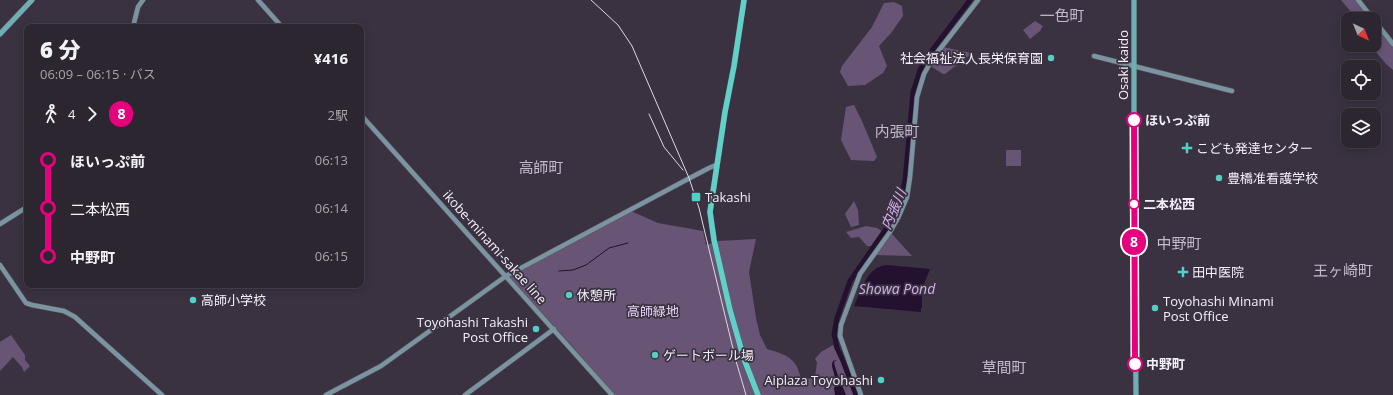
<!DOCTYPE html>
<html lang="ja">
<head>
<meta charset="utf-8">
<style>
	:root { --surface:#2c2631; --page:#38323d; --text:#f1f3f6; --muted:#a6a5ab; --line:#48434d }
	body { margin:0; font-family:"Open Sans","Noto Sans JP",sans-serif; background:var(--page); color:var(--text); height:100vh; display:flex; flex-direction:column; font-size:15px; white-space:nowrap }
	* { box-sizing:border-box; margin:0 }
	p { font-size:13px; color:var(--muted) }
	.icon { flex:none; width:22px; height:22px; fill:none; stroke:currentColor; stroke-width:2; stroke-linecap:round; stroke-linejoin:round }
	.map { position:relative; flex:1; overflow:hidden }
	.drawer { position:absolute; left:24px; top:24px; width:340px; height:264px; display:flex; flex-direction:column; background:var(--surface); border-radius:8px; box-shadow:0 2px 10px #0003,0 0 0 1px var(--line) }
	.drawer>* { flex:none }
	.badge { padding:0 8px; border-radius:13px; font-size:14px; line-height:26px }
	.needle { width:26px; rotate:137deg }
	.tools { position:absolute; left:1341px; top:12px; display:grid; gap:8px }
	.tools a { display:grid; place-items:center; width:40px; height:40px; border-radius:8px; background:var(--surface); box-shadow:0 2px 10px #0003,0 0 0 1px var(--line); font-size:20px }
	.map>.badge { position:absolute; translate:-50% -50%; box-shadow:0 0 0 2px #fff }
	.legs { display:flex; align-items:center; gap:6px; height:44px; padding:0 16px; font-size:13px }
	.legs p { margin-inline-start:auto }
	.summary { display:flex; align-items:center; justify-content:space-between; height:68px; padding:0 16px }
	h1 { font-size:22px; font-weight:800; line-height:30px }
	ul { padding:0 16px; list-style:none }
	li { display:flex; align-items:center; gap:14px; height:48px; font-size:15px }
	li i { display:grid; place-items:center; width:6px; height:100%; margin:0 5px; background:currentColor }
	li i::after { content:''; width:10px; height:10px; margin:-5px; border:3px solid; border-radius:50%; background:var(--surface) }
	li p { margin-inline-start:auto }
	li:first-child i { background:linear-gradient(#0000 50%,currentColor 0) }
	li:last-child i { background:linear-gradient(currentColor 50%,#0000 0) }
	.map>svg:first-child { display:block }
</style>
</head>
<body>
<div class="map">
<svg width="1393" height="395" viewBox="0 0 1393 395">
	<rect width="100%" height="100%" fill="#3a3241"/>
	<!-- green -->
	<path fill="#685576" d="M1341,0H1355L1370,19H1355V17Z
		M894,2L902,6L903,16L891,33L879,46L887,66L883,73L865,85L848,86L840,72L842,66L872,27L884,3Z
		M1035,21L1043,26L1040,31L1030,39L1023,30Z
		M1374,24L1393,47V70L1386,64L1370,45H1374Z
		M943,47L971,53V54L945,74H943L932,67L931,64Z
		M854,105L862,121L877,157L874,161L851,160L841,140L846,107Z
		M1006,150H1021V166H1006Z
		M854,201L858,210L859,225L851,227L845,214Z
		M631,211L658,223L703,231L706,245L718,241L756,239L749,272L756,318L760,335L767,349C777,352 790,355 796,365C799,370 799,375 803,380L815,377L817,362L815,359L821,352L833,345L843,363L846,362L857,395H614L572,346L510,278L512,275Z
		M866,226L877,228L882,231L871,246H867L859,237L851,238L846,232Z
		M890,234H892L912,256L875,255Z
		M11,335L25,355V360L30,366L24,372L22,367L13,357L0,371V342Z"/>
	<!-- water -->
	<path fill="#241130" d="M887,265L930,269L922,289V308H921V312L854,306C861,291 867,266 887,265Z
		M837,360L834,362C836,373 842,384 846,395H835L834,388L836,385L833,381C838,374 829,368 833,361Z"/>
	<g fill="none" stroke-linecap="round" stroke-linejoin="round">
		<!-- stream -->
		<path stroke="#241130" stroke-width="1" d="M559,271L573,270L586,265L609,248L628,243"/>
		<!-- river -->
		<path stroke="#241130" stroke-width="5" d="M856,395L843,361L837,348L834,334L837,318L850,281L888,226L900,200L905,181L913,92L920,70L927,57L970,0"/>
		<defs>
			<path id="secondary" d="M258,0L282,27
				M1358,0L1373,19
				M1374,20L1393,44
				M133,27L138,7L143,0
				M1094,56L1232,91
				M361,115L612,395
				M0,224L27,207
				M0,265L26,303L32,305L64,311L75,317L162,395
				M326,395L381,366L506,276L688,179L709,168L716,165
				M465,395L554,329
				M861,395L840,336L841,325L860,274L890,232L898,218L907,197L910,177L917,97L924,74L933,58L978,0"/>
			<path id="primary" d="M1134,0V182L1136,395
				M0,34L32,0"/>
			<path id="highway" d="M744,0L734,66L725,112L710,212L714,240L730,310L744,359L758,395"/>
		</defs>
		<!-- secondary casing -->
		<use href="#secondary" stroke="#59515e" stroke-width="5.5"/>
		<!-- primary casing -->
		<use href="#primary" stroke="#59515e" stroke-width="6"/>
		<!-- highway casing -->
		<use href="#highway" stroke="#59515e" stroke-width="6"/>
		<!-- secondary -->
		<use href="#secondary" stroke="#7a959f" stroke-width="4.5"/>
		<!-- primary -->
		<use href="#primary" stroke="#6fafb1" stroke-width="5"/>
		<!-- highway -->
		<use href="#highway" stroke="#60d1c9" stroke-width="5.5"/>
		<!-- rail -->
		<path stroke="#ded8e2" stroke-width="1" d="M591,0L618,25L632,46L689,178L699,208L736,361L746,395
			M649,114L664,147L683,170"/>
	</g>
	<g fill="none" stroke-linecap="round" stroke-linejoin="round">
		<defs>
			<path id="line-1" d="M1134,120L1135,364"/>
		</defs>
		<!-- line-1 casing -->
		<use href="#line-1" stroke="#fff" stroke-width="9"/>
		<!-- line-1 -->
		<use href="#line-1" stroke="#e6007e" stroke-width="6"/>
	</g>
	<!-- markers -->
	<g fill="#55cec5" stroke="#3a3241" stroke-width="1.5">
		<circle cx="1051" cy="58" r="4"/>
		<path d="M1185 142h4v4h4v4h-4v4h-4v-4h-4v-4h4z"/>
		<circle cx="1219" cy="178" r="4"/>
		<rect x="691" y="192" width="10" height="10" rx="2"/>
		<path d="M1181 266h4v4h4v4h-4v4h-4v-4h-4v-4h4z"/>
		<circle cx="569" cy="295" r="4"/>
		<circle cx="193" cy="300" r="4"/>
		<circle cx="1155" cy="308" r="4"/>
		<circle cx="536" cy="329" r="4"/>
		<circle cx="655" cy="355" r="4"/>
		<circle cx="881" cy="380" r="4"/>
	</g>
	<g fill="#fff" stroke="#e6007e" stroke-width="2">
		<circle cx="1134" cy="120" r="7"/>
		<circle cx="1134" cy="204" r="5"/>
		<circle cx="1135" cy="364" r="7"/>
	</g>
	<g text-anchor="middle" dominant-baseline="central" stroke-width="3.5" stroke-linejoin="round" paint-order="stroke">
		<!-- poi labels -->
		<g font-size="13" fill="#f5eff9" stroke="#3a3241" text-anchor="start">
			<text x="1043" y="58" text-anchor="end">社会福祉法人長栄保育園</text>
			<text x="1196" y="148">こども発達センター</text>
			<text x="1227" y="178">豊橋准看護学校</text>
			<text x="705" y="197">Takashi</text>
			<text x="1192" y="272">田中医院</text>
			<text x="577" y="295">休憩所</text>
			<text x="201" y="300">高師小学校</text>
			<text x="1163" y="301">Toyohashi Minami<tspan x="1163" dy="15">Post Office</tspan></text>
			<text x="528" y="322" text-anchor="end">Toyohashi Takashi<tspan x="528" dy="15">Post Office</tspan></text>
			<text x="663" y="355">ゲートボール場</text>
			<text x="873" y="380" text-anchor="end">Aiplaza Toyohashi</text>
		</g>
		<!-- street labels -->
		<g font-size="13" fill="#f5eff9" stroke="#3a3241">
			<text transform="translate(1123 65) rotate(-90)">Osaki kaido</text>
			<text transform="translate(495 247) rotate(48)">ikobe-minami-sakae line</text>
		</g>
		<!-- stop labels -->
		<g font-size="13" font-weight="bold" fill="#f5eff9" stroke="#3a3241" text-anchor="start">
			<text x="1145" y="120">ほいっぷ前</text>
			<text x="1143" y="204">二本松西</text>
			<text x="1146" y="364">中野町</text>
		</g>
		<!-- park labels -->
		<g font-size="13" fill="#e9d4f9" stroke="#3a3241">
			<text x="653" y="311">高師緑地</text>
		</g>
		<!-- water labels -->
		<g font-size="14" font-style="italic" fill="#d4b0ed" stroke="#3a3241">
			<text transform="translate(893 209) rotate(-66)">内張川</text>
			<text x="897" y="288">Showa Pond</text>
		</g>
		<!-- quarter labels -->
		<g font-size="15" fill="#c4b9cd" stroke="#3a3241">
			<text x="1062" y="15">一色町</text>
			<text x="897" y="131">内張町</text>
			<text x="541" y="167">高師町</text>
			<text x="1179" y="243">中野町</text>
			<text x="1343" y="270">王ヶ崎町</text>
			<text x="1004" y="367">草間町</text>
		</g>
	</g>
</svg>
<div class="tools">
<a><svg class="needle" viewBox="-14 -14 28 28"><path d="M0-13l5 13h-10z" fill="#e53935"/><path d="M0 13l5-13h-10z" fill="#a6a5ab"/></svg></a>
<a><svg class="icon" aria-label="locate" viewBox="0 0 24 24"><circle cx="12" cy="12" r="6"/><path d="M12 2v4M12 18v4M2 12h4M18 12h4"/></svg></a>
<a><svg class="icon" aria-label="layers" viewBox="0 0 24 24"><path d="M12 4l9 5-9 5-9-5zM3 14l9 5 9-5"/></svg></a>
</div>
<b class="badge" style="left:1134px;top:242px;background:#e6007e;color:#fff">8</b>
<section class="drawer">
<div class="summary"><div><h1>6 分</h1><p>06:09 – 06:15 · バス</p></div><b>¥416</b></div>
<div class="legs"><svg class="icon" aria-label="walk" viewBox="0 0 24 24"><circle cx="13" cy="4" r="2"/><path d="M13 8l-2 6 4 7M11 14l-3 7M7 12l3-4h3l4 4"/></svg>4<svg class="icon" aria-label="forward" viewBox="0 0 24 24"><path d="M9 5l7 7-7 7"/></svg><b class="badge" style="background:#e6007e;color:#fff">8</b><p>2駅</p></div>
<ul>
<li><i style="color:#e6007e"></i><b>ほいっぷ前</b><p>06:13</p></li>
<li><i style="color:#e6007e"></i><span>二本松西</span><p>06:14</p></li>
<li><i style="color:#e6007e"></i><b>中野町</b><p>06:15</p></li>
</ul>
</section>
</div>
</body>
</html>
